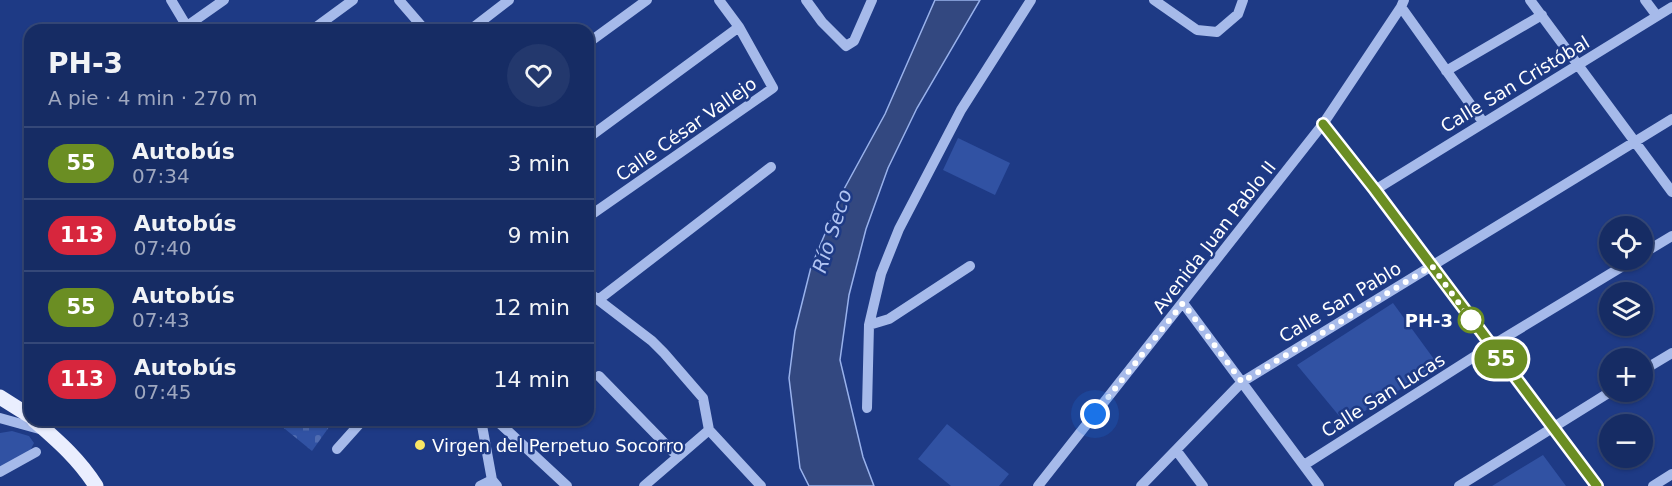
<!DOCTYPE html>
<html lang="es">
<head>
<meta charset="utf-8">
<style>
	:root { --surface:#162c64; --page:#23386d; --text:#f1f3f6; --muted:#9ea7bf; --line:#354878 }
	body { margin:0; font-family:"DejaVu Sans",sans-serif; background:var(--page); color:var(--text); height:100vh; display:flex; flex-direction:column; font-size:22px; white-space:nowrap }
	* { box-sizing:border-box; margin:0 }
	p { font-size:20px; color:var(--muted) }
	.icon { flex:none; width:33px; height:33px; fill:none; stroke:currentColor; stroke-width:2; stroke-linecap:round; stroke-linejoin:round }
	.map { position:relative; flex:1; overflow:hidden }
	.details { position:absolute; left:24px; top:24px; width:570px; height:402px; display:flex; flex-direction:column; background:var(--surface); border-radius:18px; box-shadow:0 2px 4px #0004,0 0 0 2px var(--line) }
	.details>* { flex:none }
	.badge { padding:0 12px; border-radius:20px; font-size:21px; line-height:39px }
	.tools { position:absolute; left:1599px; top:216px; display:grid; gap:12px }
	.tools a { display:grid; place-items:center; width:54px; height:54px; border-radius:50%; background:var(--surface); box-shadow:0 2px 4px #0004,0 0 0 2px var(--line); font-size:30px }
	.you { position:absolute; width:30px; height:30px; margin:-15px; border:4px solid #fff; border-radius:50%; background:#1a73e8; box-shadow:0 0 0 9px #1a73e833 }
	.map>.badge { position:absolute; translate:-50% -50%; box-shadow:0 0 0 3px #fff }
	.round { display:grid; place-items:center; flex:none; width:63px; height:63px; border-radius:32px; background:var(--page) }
	.summary { display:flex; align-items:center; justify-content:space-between; height:102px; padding:0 24px }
	h1 { font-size:28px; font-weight:600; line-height:45px }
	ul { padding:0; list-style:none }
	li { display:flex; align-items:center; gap:18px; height:72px; padding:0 24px; border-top:2px solid var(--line) }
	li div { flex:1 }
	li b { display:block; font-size:22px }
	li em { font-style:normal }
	li .badge { min-width:66px; font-weight:700; text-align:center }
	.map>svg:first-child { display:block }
</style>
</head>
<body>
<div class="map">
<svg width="1672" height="486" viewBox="0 0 1672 486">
	<defs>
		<pattern id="cemetery-stones" width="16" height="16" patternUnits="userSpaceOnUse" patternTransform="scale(1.5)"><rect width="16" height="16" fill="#3152a3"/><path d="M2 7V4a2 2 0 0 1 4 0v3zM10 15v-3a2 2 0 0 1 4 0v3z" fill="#506cb1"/></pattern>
	</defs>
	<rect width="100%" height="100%" fill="#1e3a85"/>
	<!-- green -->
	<path fill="#3152a3" d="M958,138L1010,163L995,195L943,170Z
		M1393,303L1439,366L1345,423L1297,365Z
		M947,424L1009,474L999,486H951L918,459Z
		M12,431L29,436L34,443L30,451L0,467V433Z
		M1543,455L1566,486H1492Z"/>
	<!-- cemetery -->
	<path fill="url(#cemetery-stones)" d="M274,420H334L312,451Z"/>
	<!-- water -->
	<path fill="#334880" stroke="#99b2ec" stroke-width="1.5" d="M935,0H980L917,108L888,168L866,229L849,295L840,360L863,457L874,486H809L800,468L789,378L795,331L811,267L843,191L885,114Z"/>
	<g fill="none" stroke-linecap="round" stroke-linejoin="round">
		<!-- minor -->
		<path stroke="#a6baea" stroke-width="10" d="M171,0L189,30
			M399,0L425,30
			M806,0L822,22L846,46L854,41L872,0
			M1154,0L1197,30L1217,32L1238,14L1243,0
			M1530,0L1672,192
			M1645,0L1657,16
			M1401,7L1483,122
			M187,26L224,0
			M312,30L353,0
			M470,30L509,0
			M588,43L647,0
			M1446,71L1542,15
			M1323,124L1375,190L1597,486
			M588,138L739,27
			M1375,190L1672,7
			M588,217L773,88L739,27L719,0
			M1642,254L1672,236
			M588,292L652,341L664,353L703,398L709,430L761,486
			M598,300L771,167
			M1183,303L1319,486
			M869,325L889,319L970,266
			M1642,371L1672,353
			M599,376L678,457
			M867,408L869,325L881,274L899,229L961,110L1031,0
			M0,418L43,430
			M481,420L492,480L497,486
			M496,420L567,486
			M337,449L363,420
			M1176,450L1203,486
			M1304,465L1491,346L1633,260
			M0,472L36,452
			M480,486L492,480
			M644,486L709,430
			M1038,486L1323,124L1401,7L1404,0
			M1141,486L1242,382L1672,119
			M1459,486L1610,392
			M1653,486L1672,474"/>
		<!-- major -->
		<path stroke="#eaeefe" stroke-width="15" d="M0,397L30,416
			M34,420C58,441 79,459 96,486"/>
	</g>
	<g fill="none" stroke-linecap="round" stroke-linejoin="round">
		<defs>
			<path id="line" d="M1323,124L1375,190L1597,486"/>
		</defs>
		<!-- line casing -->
		<use href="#line" stroke="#fff" stroke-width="14"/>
		<!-- line -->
		<use href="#line" stroke="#6b8e23" stroke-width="9"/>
		<!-- walk -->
		<path stroke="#fff" stroke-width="6" stroke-dasharray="0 10.8" d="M1095,414L1183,303L1242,382L1432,266L1471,320"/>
	</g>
	<!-- markers -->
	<circle fill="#fff" stroke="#6b8e23" stroke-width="3" cx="1471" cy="320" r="12"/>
	<circle fill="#f9e664" stroke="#1e3a85" stroke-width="2" cx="420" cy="445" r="6"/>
	<g text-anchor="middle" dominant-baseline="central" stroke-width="5" stroke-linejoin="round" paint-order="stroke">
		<!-- street labels -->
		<g font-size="18" fill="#fff" stroke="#1e3a85">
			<text transform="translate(1515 84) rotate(-31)">Calle San Cristóbal</text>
			<text transform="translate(686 129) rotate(-35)">Calle César Vallejo</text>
			<text transform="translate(1214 237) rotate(-52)">Avenida Juan Pablo II</text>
			<text transform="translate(1340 302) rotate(-31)">Calle San Pablo</text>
			<text transform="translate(1383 395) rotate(-32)">Calle San Lucas</text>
		</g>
		<!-- stop labels -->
		<g font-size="18" font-weight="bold" fill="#fff" stroke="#1e3a85" text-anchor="end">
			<text x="1453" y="320">PH-3</text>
		</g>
		<!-- poi labels -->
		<g font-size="18" fill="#fff" stroke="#1e3a85" text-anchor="start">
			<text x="432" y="445">Virgen del Perpetuo Socorro</text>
		</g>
		<!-- water labels -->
		<g font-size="20" font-style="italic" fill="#b1c4f2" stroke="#1e3a85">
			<text transform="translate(832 231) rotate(-72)">Río Seco</text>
		</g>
	</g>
</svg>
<div class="tools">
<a><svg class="icon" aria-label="locate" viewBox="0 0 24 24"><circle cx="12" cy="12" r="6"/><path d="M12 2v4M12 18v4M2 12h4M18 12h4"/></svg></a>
<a><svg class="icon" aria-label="layers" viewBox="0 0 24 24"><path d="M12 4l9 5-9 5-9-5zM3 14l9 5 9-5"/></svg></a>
<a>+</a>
<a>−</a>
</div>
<div class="you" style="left:1095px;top:414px"></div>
<b class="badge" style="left:1501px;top:359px;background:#6b8e23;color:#fff">55</b>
<section class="details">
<div class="summary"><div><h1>PH-3</h1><p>A pie · 4 min · 270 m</p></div><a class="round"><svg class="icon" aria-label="heart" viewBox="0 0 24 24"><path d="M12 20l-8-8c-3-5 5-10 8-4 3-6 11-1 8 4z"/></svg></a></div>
<ul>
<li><span class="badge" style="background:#6b8e23;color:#fff">55</span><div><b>Autobús</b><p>07:34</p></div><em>3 min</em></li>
<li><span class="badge" style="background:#d7263d;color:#fff">113</span><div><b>Autobús</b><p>07:40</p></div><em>9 min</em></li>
<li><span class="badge" style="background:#6b8e23;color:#fff">55</span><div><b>Autobús</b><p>07:43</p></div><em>12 min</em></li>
<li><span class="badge" style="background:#d7263d;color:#fff">113</span><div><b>Autobús</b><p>07:45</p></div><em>14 min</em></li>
</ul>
</section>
</div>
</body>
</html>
